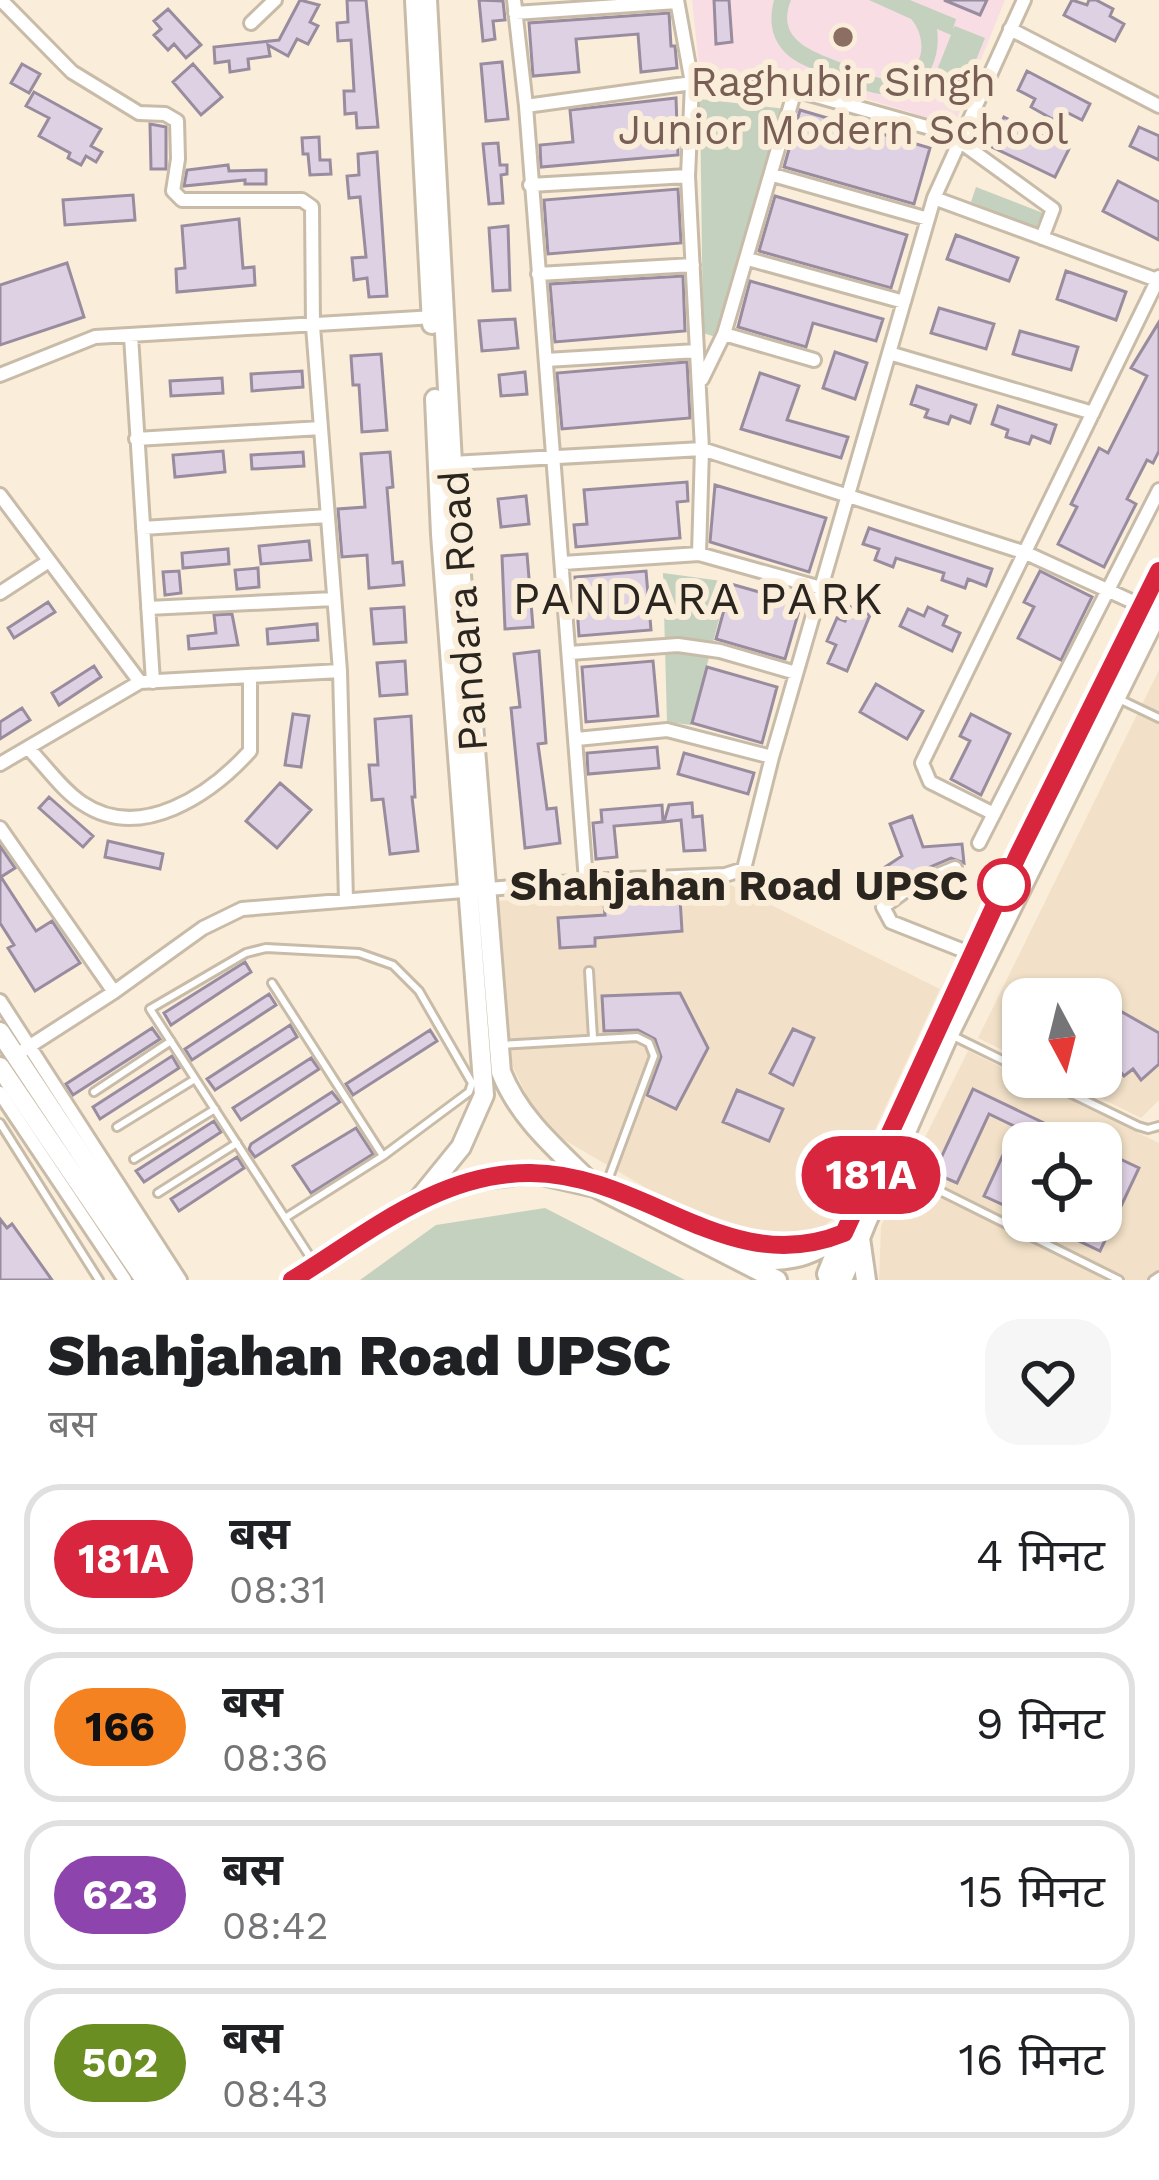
<!DOCTYPE html>
<html lang="hi">
<head>
<meta charset="utf-8">
<style>
	:root { --surface:#fff; --page:#f6f6f6; --text:#202124; --muted:#757577; --line:#e0e0e0 }
	body { margin:0; font-family:"Work Sans","Noto Sans Devanagari",sans-serif; background:var(--page); color:var(--text); height:100vh; display:flex; flex-direction:column; font-size:45px; white-space:nowrap }
	* { box-sizing:border-box; margin:0 }
	p { font-size:39px; color:var(--muted) }
	.icon { flex:none; width:66px; height:66px; fill:none; stroke:currentColor; stroke-width:2; stroke-linecap:round; stroke-linejoin:round }
	.map { position:relative; height:1280px; overflow:hidden }
	.drawer { display:flex; flex-direction:column; background:var(--surface); flex:1 }
	.drawer>* { flex:none }
	.badge { padding:0 24px; border-radius:39px; font-size:42px; line-height:78px }
	.needle { width:78px; rotate:173deg }
	.fabs { position:absolute; left:1002px; top:978px; display:grid; gap:24px }
	.fabs a { display:grid; place-items:center; width:120px; height:120px; border-radius:24px; background:var(--surface); box-shadow:0 3px 9px #0004; font-size:60px }
	.map>.badge { position:absolute; translate:-50% -50%; box-shadow:0 0 0 6px #fff }
	.round { display:grid; place-items:center; flex:none; width:126px; height:126px; border-radius:36px; background:var(--page) }
	.overview { display:flex; align-items:center; justify-content:space-between; height:204px; padding:0 48px }
	h1 { font-size:57px; font-weight:800; line-height:90px }
	ul { padding:0; list-style:none }
	li { display:flex; align-items:center; gap:36px; height:150px; margin:0 24px 18px; padding:0 24px; border:6px solid var(--line); border-radius:36px }
	li div { flex:1 }
	li b { display:block; font-size:45px }
	li em { font-style:normal }
	li .badge { min-width:132px; font-weight:700; text-align:center }
	.map>svg:first-child { display:block }
</style>
</head>
<body>
<div class="map">
<svg width="1159" height="1280" viewBox="0 0 1159 1280">
	<rect width="100%" height="100%" fill="#faedd9"/>
	<!-- built -->
	<path fill="#f2e1c8" fill-rule="evenodd" d="M1159,670V1100L1141,1118L1058,1077H1101V999H1023V1060L978,1038Z
		M729,884L940,989L834,1218L799,1245L777,1251H754L561,1138L533,1109L513,1067L505,1029L497,901Z
		M968,1051L1159,1143V1280H879L881,1226ZM1023,1143H1101V1221H1023Z"/>
	<!-- education -->
	<path fill="#f8dee4" d="M692,0H1005L954,126L799,78L700,75Z"/>
	<!-- green -->
	<path fill="#c4d1bf" d="M774,0H791C775,40 812,51 842,63C855,68 872,78 886,79C922,80 931,42 911,19L869,0H910L956,19L953,29L955,26L985,38L963,92L933,80L951,35L937,29C942,63 922,100 880,94C862,92 844,81 827,75C809,67 790,62 779,45C770,31 770,16 774,0Z
		M700,99L787,109L719,338L703,333Z
		M976,187L1043,213L1037,228L971,202Z
		M663,573L729,582L691,725L667,722Z
		M545,1208L685,1280H360L436,1225Z"/>
	<!-- building -->
	<path fill="#dfd1e4" stroke="#998c9e" stroke-width="3" d="M300,0L319,5L310,22L318,26L308,44L297,39L288,56L268,45L270,56L248,59L249,69L230,72L229,61L215,63L214,47L279,40Z
		M347,0H366L378,127L357,128L356,113L345,114L344,91H354L351,40L338,41L337,23L348,22Z
		M479,0L503,1L505,20L493,21L495,39L483,41Z
		M714,0H729L732,42L716,44Z
		M944,0H987L980,15Z
		M1072,0L1087,5L1089,0H1096L1113,9L1110,16L1124,24L1115,41L1064,15Z
		M168,9L201,45L186,58L174,44L168,50L154,35L161,29L154,21Z
		M669,13L671,46H675L677,68L641,72L638,34L576,39L579,72L533,76L529,23Z
		M502,62L508,119L486,121L481,64Z
		M22,64L40,74L29,93L11,83Z
		M193,64L222,97L201,115L173,82Z
		M1027,71L1090,104L1082,120L1060,109L1054,120L1031,107L1035,99L1018,90Z
		M34,92L101,129L91,146L102,152L96,162L86,156L81,165L68,158L70,153L39,136L49,118L26,106Z
		M676,98L678,155L541,167L540,145L573,142L570,110Z
		M800,110L930,148L914,204L784,167Z
		M1004,117L1069,149L1055,177L990,146Z
		M150,124L166,127V169H151Z
		M1139,127L1159,136V160L1130,146Z
		M319,137L320,160H330L331,174L310,175L308,154H303L302,138Z
		M498,143L500,165H507V174L501,175L503,203L489,204L483,144Z
		M377,152L387,296L369,297L367,278L354,280L352,258L366,257L360,197L349,198L347,176L359,175L358,154Z
		M228,165L229,171L266,170V184H245V180L184,186L187,170Z
		M1118,181L1159,202V240L1103,211Z
		M678,189L681,243L548,254L544,200Z
		M133,195L135,220L65,225L63,200Z
		M775,196L907,235L891,288L759,251Z
		M239,219L243,268L254,267L255,285L177,292L176,269L185,268L182,226Z
		M508,226L510,290L493,291L489,228Z
		M956,235L1018,258L1009,281L947,259Z
		M67,263L84,317L0,345V285Z
		M1066,271L1126,292L1116,320L1057,299Z
		M683,276L685,331L555,342L550,284Z
		M750,281L883,319L876,341L813,323L806,347L738,327Z
		M939,308L994,324L986,349L931,333Z
		M515,319L518,348L482,351L479,321Z
		M1159,322V451L1153,463L1147,460L1127,499L1136,504L1104,567L1058,544L1077,507L1071,504L1099,448L1108,453L1147,376L1131,368Z
		M1020,331L1078,347L1071,370L1013,354Z
		M835,352L867,363L855,399L823,388Z
		M381,354L387,430L362,432L359,385H353L351,356Z
		M687,362L690,418L562,429L557,373Z
		M302,371L303,387L252,391L251,374Z
		M525,372L527,394L501,396L499,375Z
		M760,373L799,386L787,420L848,437L841,458L741,429Z
		M222,378L223,393L171,396L170,381Z
		M917,386L976,405L970,423L951,416L948,424L925,417L928,410L911,404Z
		M998,406L1056,425L1050,443L1032,436L1029,444L1006,437L1008,430L992,424Z
		M223,451L225,472L175,477L173,455Z
		M303,452L304,466L252,469L251,455Z
		M390,452L393,487L387,488L393,563L402,562L404,585L369,588L367,555L342,557L338,509L365,507L361,454Z
		M687,482L688,501L677,502L680,538L576,547L574,525L587,524L584,490Z
		M715,485L826,518L809,572L710,542Z
		M526,496L529,524L501,527L498,499Z
		M869,528L992,569L986,586L968,579L965,588L942,580L944,573L896,558L893,567L875,560L879,549L863,544Z
		M309,541L311,560L261,564L259,546Z
		M228,549L229,564L183,568L182,553Z
		M527,554L533,627L505,629L502,556Z
		M258,568L259,587L237,589L235,570Z
		M179,571L181,593L165,595L163,572Z
		M646,571L651,630L579,636L575,577Z
		M1040,571L1092,597L1061,660L1018,638L1034,607L1024,602Z
		M731,584L801,604L785,659L716,639Z
		M48,602L55,612L14,638L8,628Z
		M404,607L406,642L374,644L371,609Z
		M851,607L870,615L847,671L828,663L836,645L827,641L837,618L845,621Z
		M928,607L947,616L943,625L960,633L952,651L900,626L908,609L924,616Z
		M232,614L238,645L189,649L188,636L216,633L214,615Z
		M317,624L318,640L268,644L267,629Z
		M539,651L546,743L538,744L547,809L556,808L560,843L525,848L511,708L520,707L514,654Z
		M405,661L407,694L380,696L377,663Z
		M653,661L658,716L586,722L582,667Z
		M94,666L101,677L59,705L52,693Z
		M707,667L777,687L762,743L692,723Z
		M876,684L923,711L907,739L860,712Z
		M22,708L30,720L0,739V722Z
		M293,714L309,716L301,767L285,765Z
		M971,714L1010,734L981,795L951,779L970,741L960,736Z
		M411,716L415,797H412L418,851L390,854L383,799L372,800L369,765H378L375,719Z
		M657,747L659,768L588,774L587,753Z
		M684,753L754,773L748,794L678,774Z
		M280,783L311,810L277,848L246,821Z
		M49,797L93,836L83,847L39,808Z
		M692,803L693,817L702,816L705,850L684,851L681,820L664,822L669,805Z
		M662,805L663,822L614,826L617,857L596,859L593,823L602,822L601,810Z
		M912,816L923,847L962,844L964,863L951,858L909,876L882,894L870,877L902,856L890,824Z
		M108,841L163,854L160,869L105,857Z
		M0,846L15,868L1,877L36,931L52,921L80,963L35,991L8,948L14,945L0,923Z
		M680,898L682,931L595,938V946L560,948L558,918L605,915L604,904Z
		M245,962L251,972L171,1025L164,1013Z
		M680,993L708,1048L676,1109L647,1095L661,1057L655,1039L638,1030L604,1031L602,996Z
		M269,994L276,1005L192,1060L185,1049Z
		M1101,1000L1159,1033V1064L1141,1080L1133,1069L1124,1076L1101,1049Z
		M290,1025L297,1037L215,1090L207,1079Z
		M152,1028L160,1039L73,1095L66,1084Z
		M793,1029L814,1038L793,1085L770,1073Z
		M430,1030L437,1041L353,1095L346,1084Z
		M172,1056L179,1068L100,1119L93,1107Z
		M311,1058L319,1069L241,1120L233,1108Z
		M973,1089L1086,1143H1023V1214L984,1196L1016,1127L989,1114L957,1183L934,1173Z
		M737,1090L783,1109L769,1141L723,1122Z
		M332,1092L340,1102L255,1157L249,1149L251,1144Z
		M214,1121L221,1132L144,1182L136,1171Z
		M356,1128L373,1154L311,1193L293,1166Z
		M1101,1150L1139,1168L1100,1251L1077,1240L1086,1221H1101V1188L1109,1170L1101,1167Z
		M237,1157L244,1168L179,1211L171,1199Z
		M0,1219L7,1228L12,1224L52,1280H0Z"/>
	<g fill="none" stroke-linecap="round" stroke-linejoin="round">
		<defs>
			<path id="service" d="M1119,699L1159,718
				M589,971L593,1038
				M272,983L383,1156
				M951,1035L1023,1070
				M501,1045L637,1037L649,1043L654,1056L605,1188
				M1037,1077L1138,1126L1148,1129L1159,1126
				M94,1092L171,1041
				M0,1123L99,1280
				M117,1127L195,1079
				M134,1159L215,1109
				M896,1169L1119,1280
				M158,1193L237,1143
				M285,1218L383,1156L469,1092L472,1083L419,991L393,965L359,953L266,948L246,953L150,1009L314,1263
				M1153,1280L1159,1276"/>
			<path id="minor" d="M1,0L72,72L139,113L165,114L177,121L178,159L173,191L182,200H302L312,207L313,326L340,671L346,900
				M514,0L526,106L586,881
				M677,0L692,83L688,176L702,449L699,554
				M515,13L677,2
				M251,23L275,0
				M1010,29L1159,106
				M526,106L692,83L795,90L948,133L1053,209L1042,238
				M773,175L928,219
				M530,185L688,176
				M934,198L1157,280
				M748,259L904,302
				M538,274L693,265
				M724,334L814,360
				M131,336L153,682
				M889,353L1093,413
				M546,360L697,351
				M0,375L95,337L435,317
				M702,379L724,334L795,90
				M136,439L321,428
				M452,463L702,449L1026,553L1142,606
				M0,495L140,682
				M143,528L328,516
				M563,563L699,554L821,588
				M0,593L49,561
				M148,608L334,599
				M570,653L678,645L720,651L796,673
				M577,739L667,730L772,757
				M28,748C45,765 62,790 82,803C141,843 211,794 250,751V677
				M0,764L140,682L340,671
				M994,814L930,782L922,763L1159,277
				M0,828L114,992
				M979,843L1159,490
				M955,868L913,885L883,907L891,922L972,954
				M0,1001L180,1280
				M16,1055L114,992L203,928L242,909L586,881L725,875L744,869L772,757L934,198L1024,0
				M0,1093L125,1280"/>
			<path id="secondary" d="M415,0L432,324
				M427,0L452,463L501,1072C520,1120 559,1151 595,1187
				M0,1032L165,1280
				M0,1067L145,1280
				M418,1200L461,1147L484,1095L441,534L435,399
				M738,1260C785,1261 805,1262 844,1233L1018,855L1159,571
				M292,1280L418,1200L474,1180L534,1173L595,1187L777,1280
				M829,1280L827,1274L843,1234
				M842,1280L860,1238
				M866,1280L860,1238L866,1223L949,1034L1159,610"/>
		</defs>
		<!-- service casing -->
		<use href="#service" stroke="#c8bca9" stroke-width="12"/>
		<!-- minor casing -->
		<use href="#minor" stroke="#c8bca9" stroke-width="18"/>
		<!-- secondary casing -->
		<use href="#secondary" stroke="#c8bca9" stroke-width="24"/>
		<!-- service -->
		<use href="#service" stroke="#fff" stroke-width="6"/>
		<!-- minor -->
		<use href="#minor" stroke="#fff" stroke-width="12"/>
		<!-- secondary -->
		<use href="#secondary" stroke="#fff" stroke-width="18"/>
	</g>
	<g fill="none" stroke-linecap="round" stroke-linejoin="round">
		<defs>
			<path id="line" d="M292,1280C367,1234 439,1172 531,1173C646,1174 729,1280 844,1233L1018,855L1159,571"/>
		</defs>
		<!-- line casing -->
		<use href="#line" stroke="#fff" stroke-width="27"/>
		<!-- line -->
		<use href="#line" stroke="#d7263d" stroke-width="18"/>
	</g>
	<!-- markers -->
	<circle fill="#8d6e63" stroke="#faedd9" stroke-width="4.5" cx="843" cy="37" r="12"/>
	<circle fill="#fff" stroke="#d7263d" stroke-width="6" cx="1004" cy="885" r="24"/>
	<g text-anchor="middle" dominant-baseline="central" stroke-width="12" stroke-linejoin="round" paint-order="stroke">
		<!-- education labels -->
		<g font-size="42" fill="#785e54" stroke="#faedd9">
			<text x="843" y="81">Raghubir Singh<tspan x="843" dy="48">Junior Modern School</tspan></text>
		</g>
		<!-- street labels -->
		<g font-size="42" fill="#2a251e" stroke="#faedd9">
			<text transform="translate(463 611) rotate(-94)">Pandara Road</text>
		</g>
		<!-- stop labels -->
		<g font-size="42" font-weight="bold" fill="#2a251e" stroke="#faedd9" text-anchor="end">
			<text x="968" y="885">Shahjahan Road UPSC</text>
		</g>
		<!-- neighbourhood labels -->
		<g font-size="45" letter-spacing="3" fill="#2a251e" stroke="#faedd9">
			<text x="699" y="598">PANDARA PARK</text>
		</g>
	</g>
</svg>
<div class="fabs">
<a><svg class="needle" viewBox="-14 -14 28 28"><path d="M0-13l5 13h-10z" fill="#e53935"/><path d="M0 13l5-13h-10z" fill="#757577"/></svg></a>
<a><svg class="icon" aria-label="locate" viewBox="0 0 24 24"><circle cx="12" cy="12" r="6"/><path d="M12 2v4M12 18v4M2 12h4M18 12h4"/></svg></a>
</div>
<b class="badge" style="left:871px;top:1175px;background:#d7263d;color:#fff">181A</b>
</div>
<section class="drawer">
<div class="overview"><div><h1>Shahjahan Road UPSC</h1><p>बस</p></div><a class="round"><svg class="icon" aria-label="heart" viewBox="0 0 24 24"><path d="M12 20l-8-8c-3-5 5-10 8-4 3-6 11-1 8 4z"/></svg></a></div>
<ul>
<li><span class="badge" style="background:#d7263d;color:#fff">181A</span><div><b>बस</b><p>08:31</p></div><em>4 मिनट</em></li>
<li><span class="badge" style="background:#f58220;color:#111">166</span><div><b>बस</b><p>08:36</p></div><em>9 मिनट</em></li>
<li><span class="badge" style="background:#8e44ad;color:#fff">623</span><div><b>बस</b><p>08:42</p></div><em>15 मिनट</em></li>
<li><span class="badge" style="background:#6b8e23;color:#fff">502</span><div><b>बस</b><p>08:43</p></div><em>16 मिनट</em></li>
</ul>
</section>
</body>
</html>
